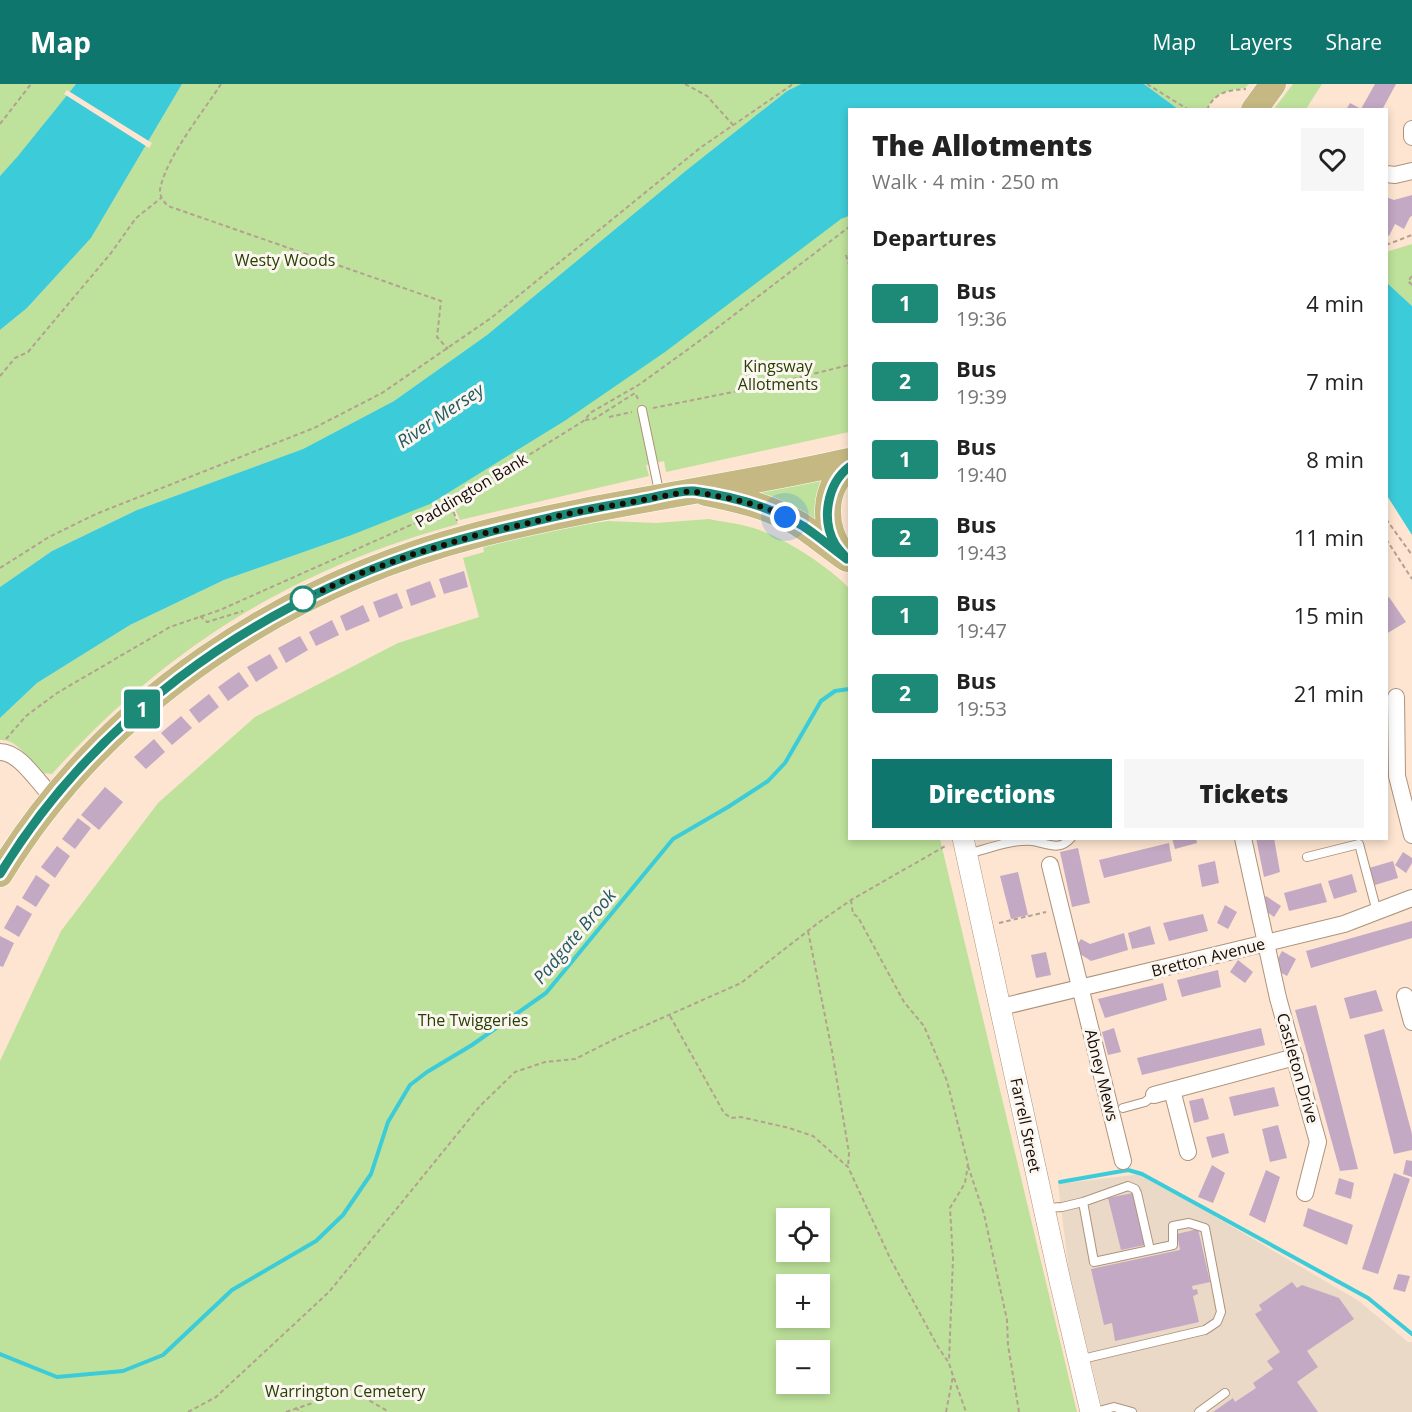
<!DOCTYPE html>
<html lang="en">
<head>
<meta charset="utf-8">
<style>
	:root { --surface:#fff; --page:#f6f6f6; --text:#222; --muted:#767676; --accent:#0f766e }
	body { margin:0; font-family:"Open Sans",sans-serif; background:var(--page); color:var(--text); height:100vh; display:flex; flex-direction:column; font-size:22px; white-space:nowrap }
	* { box-sizing:border-box; margin:0 }
	p { font-size:20px; color:var(--muted) }
	.icon { flex:none; width:33px; height:33px; fill:none; stroke:currentColor; stroke-width:2; stroke-linecap:round; stroke-linejoin:round }
	.map { position:relative; flex:1; overflow:hidden }
	.sheet { position:absolute; left:848px; top:24px; width:540px; height:732px; display:flex; flex-direction:column; background:var(--surface); border-radius:0px; box-shadow:0 3px 9px #0003 }
	.sheet>* { flex:none }
	.badge { padding:0 12px; border-radius:4px; font-size:21px; line-height:39px }
	.tools { position:absolute; left:776px; top:1124px; display:grid; gap:12px }
	.tools a { display:grid; place-items:center; width:54px; height:54px; border-radius:0px; background:var(--surface); box-shadow:0 3px 9px #0003; font-size:30px }
	.you { position:absolute; width:30px; height:30px; margin:-15px; border:4px solid #fff; border-radius:50%; background:#1a73e8; box-shadow:0 0 0 9px #1a73e833 }
	.map>.badge { position:absolute; translate:-50% -50%; box-shadow:0 0 0 3px #fff }
	h2 { padding:0 24px; font-size:22px; line-height:54px }
	.round { display:grid; place-items:center; flex:none; width:63px; height:63px; border-radius:0px; background:var(--page) }
	.head { display:flex; align-items:center; justify-content:space-between; height:102px; padding:0 24px }
	h1 { font-size:28px; font-weight:800; line-height:45px }
	.action { display:flex; gap:12px; margin-top:auto; padding:12px 24px }
	.action a { flex:1; height:69px; border-radius:0px; background:var(--accent); color:#fff; font-size:24px; font-weight:800; line-height:69px; text-align:center }
	.action a+a { background:var(--page); color:var(--text) }
	ul { padding:0; list-style:none }
	li { display:flex; align-items:center; gap:18px; height:78px; padding:0 24px }
	li div { flex:1 }
	li b { display:block; font-size:22px }
	li em { font-style:normal }
	li .badge { min-width:66px; font-weight:700; text-align:center }
	header { display:flex; align-items:center; gap:36px; box-sizing:border-box; height:84px; padding:0 30px; background:var(--accent); color:#fff }
	header strong { font-size:28px }
	nav { display:flex; gap:33px; margin-inline-start:auto; font-size:21px }
	.map>svg:first-child { display:block }
</style>
</head>
<body>
<header>
<strong>Map</strong>
<nav><a>Map</a><a>Layers</a><a>Share</a></nav>
</header>
<div class="map">
<svg width="1412" height="1328" viewBox="0 0 1412 1328">
	<rect width="100%" height="100%" fill="#fde5d1"/>
	<!-- industrial -->
	<path fill="#ead9c7" d="M1142,1090L1359,1217L1408,1258H1412V1328H1103L1069,1187L1058,1100Z"/>
	<!-- green -->
	<path fill="#bee29b" fill-rule="evenodd" d="M0,0H76L18,73L0,92Z
		M182,0H801L787,7L688,85L487,251L394,317L303,365L137,426L52,467L0,503V246L27,224L91,154Z
		M1144,0H1249L1245,4C1229,6 1214,8 1207,26L1178,25Z
		M1293,0H1322L1306,25H1274Z
		M849,132V348L666,388L664,377L646,381L649,392L460,436L454,423L451,422L458,440C293,485 166,563 52,690L42,689C29,678 19,655 0,656V634L37,599L130,541L224,496L349,452L841,135Z
		M1412,160V222L1386,198V168Z
		M829,389L818,445L743,400Z
		M709,435C722,438 737,439 750,443C781,451 827,481 849,504V754L940,755L1077,1328H0V977L61,847L158,719L255,633L398,559L479,533L463,474L484,468L483,460L560,444L608,437L656,439ZM786,1134H819V1167H786ZM786,1200H819V1233H786ZM786,1266H819V1299H786Z"/>
	<!-- water -->
	<path fill="#3ccbd8" d="M76,0H182L91,154L27,224L0,246V92L18,72Z
		M801,0H1144L1178,25L849,26V132L841,135L665,268L566,336L430,420L349,452L224,496L130,541L37,599L0,634V503L52,467L137,426L303,365L394,317L487,251L688,85L787,7Z
		M1386,198L1412,222V451L1386,410Z"/>
	<!-- pier -->
	<path fill="#fde5d1" d="M67,6L152,59L149,64L64,10Z"/>
	<g fill="none" stroke-linecap="round" stroke-linejoin="round">
		<!-- stream -->
		<path stroke="#3ccbd8" stroke-width="4" d="M1060,1098L1128,1086L1142,1090L1368,1214L1412,1250
			M0,1270L57,1293L123,1287L163,1271L232,1206L316,1157L343,1131L371,1090L388,1038L410,1001L427,988L472,961L546,909L673,755L728,723L768,697L785,679L821,617L835,607L849,605"/>
	</g>
	<!-- building -->
	<path fill="#c3a9c3" d="M1375,0H1396L1382,26H1346L1350,19L1361,25Z
		M1412,111V132L1410,133L1404,145L1395,140L1389,152L1386,150V113L1394,116Z
		M464,487L468,503L444,510L439,495Z
		M430,497L436,513L411,522L406,506Z
		M397,509L403,524L379,534L373,518Z
		M1389,513L1406,538L1386,550V515Z
		M363,521L370,537L346,547L340,532Z
		M332,536L339,551L316,562L309,548Z
		M300,552L308,566L286,579L278,564Z
		M270,570L278,584L256,598L247,583Z
		M239,588L249,602L228,617L218,603Z
		M209,610L219,623L199,639L189,626Z
		M181,632L192,644L172,661L161,649Z
		M154,655L165,668L146,685L134,673Z
		M105,703L123,718L99,746L81,731Z
		M78,734L91,744L75,765L62,755Z
		M1172,754H1196L1197,759L1175,765Z
		M1256,754H1274L1280,788L1264,793Z
		M1169,759L1172,777L1104,794L1099,776Z
		M57,762L70,772L55,794L41,783Z
		M1078,764L1090,819L1072,823L1060,768Z
		M1403,768L1412,774V779L1406,789L1395,781Z
		M1215,777L1219,799L1202,803L1198,781Z
		M1393,777L1398,794L1375,801L1369,784Z
		M1018,788L1028,831L1011,835L1000,792Z
		M1352,790L1357,808L1334,815L1328,797Z
		M36,791L50,801L36,823L22,814Z
		M1321,799L1327,818L1289,827L1284,809Z
		M1266,812L1281,822L1274,833L1259,822Z
		M17,821L32,830L19,853L4,844Z
		M1225,821L1237,828L1228,845L1217,839Z
		M1203,830L1208,847L1169,857L1163,839Z
		M1412,837V854L1311,884L1306,867Z
		M1150,842L1155,860L1132,865L1128,849Z
		M1124,849L1128,866L1091,877L1074,866L1081,855L1090,860Z
		M0,852L14,859L3,883L0,882Z
		M1282,867L1296,875L1287,892L1273,884Z
		M1046,868L1051,891L1036,894L1031,871Z
		M1238,876L1253,888L1245,899L1230,888Z
		M1218,886L1221,903L1182,913L1177,896Z
		M1163,899L1167,916L1105,934L1098,915Z
		M1376,906L1383,927L1350,935L1344,914Z
		M1316,921L1358,1085L1340,1087L1295,926Z
		M1114,944L1121,968L1108,971L1102,948Z
		M1261,944L1265,961L1142,991L1137,974Z
		M1384,945L1412,1050V1066L1394,1070L1364,951Z
		M1274,1003L1279,1022L1234,1032L1229,1013Z
		M1203,1014L1209,1035L1194,1039L1189,1017Z
		M1278,1041L1287,1074L1270,1078L1262,1045Z
		M1224,1049L1229,1069L1212,1074L1206,1053Z
		M1406,1076L1412,1077V1093L1403,1090Z
		M1212,1081L1225,1089L1213,1119L1198,1113Z
		M1266,1086L1280,1093L1265,1139L1249,1131Z
		M1394,1089L1410,1095L1378,1190L1362,1185Z
		M1339,1094L1354,1099L1351,1115L1335,1110Z
		M1133,1109L1145,1161L1121,1166L1108,1114Z
		M1308,1124L1353,1141L1347,1161L1303,1142Z
		M1198,1145L1210,1198L1192,1202L1193,1206L1197,1205L1198,1210L1193,1212L1199,1238L1115,1257L1112,1239L1104,1241L1091,1185L1180,1166L1177,1150Z
		M1398,1190L1410,1192L1405,1208L1393,1205Z
		M1292,1198L1297,1204L1302,1201L1339,1214L1354,1235L1307,1267L1318,1283L1297,1298L1318,1328H1213L1233,1314L1235,1318L1256,1304L1253,1299L1273,1285L1267,1277L1280,1268L1255,1230L1262,1226L1259,1221Z"/>
	<g fill="none" stroke-linecap="round" stroke-linejoin="round">
		<defs>
			<path id="service" d="M642,326L660,412
				M968,770C987,765 1012,755 1032,757C1047,759 1059,768 1071,754
				M1307,773L1359,760L1377,828
				M1123,1024L1145,1018L1154,1011
				M1083,1118L1128,1102L1135,1105L1137,1109L1150,1166
				M1046,1124L1062,1123L1083,1118L1094,1178L1173,1161V1142L1189,1139L1205,1144L1221,1228L1217,1238L1205,1246L1078,1276
				M1095,1328L1114,1323L1132,1328
				M1199,1328L1225,1309"/>
			<path id="minor" d="M1412,45V53
				M1386,90L1395,91L1412,87
				M1396,613L1397,692L1412,751
				M0,668C21,668 39,701 54,714
				M1243,754L1278,914L1318,1058L1305,1109
				M1050,781L1123,1077
				M1405,912L1412,938
				M1001,923L1344,840L1412,814
				M1172,1006L1188,1068
				M1154,1011L1295,973"/>
			<path id="tertiary" d="M963,754L1060,1197L1091,1328"/>
			<path id="primary" d="M1254,26L1273,0
				M706,409C740,416 776,424 805,444C819,454 833,465 847,475
				M843,470C823,445 821,404 849,383
				M0,790C105,618 284,501 477,451C600,419 726,405 849,377"/>
		</defs>
		<!-- service casing -->
		<use href="#service" stroke="#ae937b" stroke-width="10"/>
		<!-- minor casing -->
		<use href="#minor" stroke="#ae937b" stroke-width="18"/>
		<!-- tertiary casing -->
		<use href="#tertiary" stroke="#ae937b" stroke-width="22"/>
		<!-- primary casing -->
		<use href="#primary" stroke="#fff" stroke-width="27"/>
		<!-- path -->
		<path stroke="#b4a090" stroke-width="2" stroke-dasharray="4.5 3" stroke-linecap="butt" d="M221,0C203,28 169,70 161,101C158,110 162,116 168,122L441,217L437,253L448,265
			M685,0L707,12L734,42
			M1147,0L1189,26
			M1207,26C1214,8 1229,6 1246,5
			M0,40L31,0
			M1386,161L1412,151
			M846,171L849,181
			M1412,192L1408,197L1412,201
			M0,292L15,274L28,268L111,169L136,134L161,114
			M653,324L768,301L849,281
			M609,333L632,328
			M585,336L594,335L635,309L638,315
			M451,421L457,437
			M1386,435L1412,471
			M1386,455L1412,495
			M0,484L49,453L96,430L314,344L382,309L491,234L700,64L793,0
			M200,532L207,538L243,527
			M6,655L26,632L57,609L170,543L220,526L431,432L585,336L590,329L640,300L709,250L849,143
			M851,816L853,830L858,833L904,918L924,942L947,997L968,1080L965,1099L950,1124L953,1175L949,1277
			M999,839L1046,828
			M808,847L832,967L849,1069L848,1083
			M670,932L724,1029L731,1034L741,1033L789,1044L813,1052L848,1083L890,1174L938,1263L949,1279L953,1292L946,1328
			M968,1082L984,1130L1007,1236L1008,1261L1019,1328
			M954,1294L966,1328
			M295,1324L302,1328
			M188,1328L216,1313L329,1208L480,1022L515,988L545,978L575,975L617,954L741,899L818,839L851,816L947,761
			M286,1328L351,1306L389,1328"/>
		<!-- service -->
		<use href="#service" stroke="#fff" stroke-width="8"/>
		<!-- minor -->
		<use href="#minor" stroke="#fff" stroke-width="16"/>
		<!-- tertiary -->
		<use href="#tertiary" stroke="#fff" stroke-width="21"/>
		<!-- primary -->
		<use href="#primary" stroke="#c5b882" stroke-width="26"/>
	</g>
	<g fill="none" stroke-linecap="round" stroke-linejoin="round">
		<defs>
			<path id="line" d="M0,790C93,637 245,528 413,470C460,454 509,443 557,432C588,425 619,420 650,414C664,411 681,406 694,407C731,412 771,423 803,442C818,452 832,464 847,475C843,470 838,465 835,460C821,436 827,400 849,383"/>
		</defs>
		<!-- line casing -->
		<use href="#line" stroke="#fff" stroke-width="14"/>
		<!-- line -->
		<use href="#line" stroke="#1d8a77" stroke-width="9"/>
		<!-- walk -->
		<path stroke="#170d05" stroke-width="6" stroke-dasharray="0 10.8" d="M303,515L359,490L414,470L477,451L567,430L691,407L733,415L766,424L785,433"/>
	</g>
	<!-- markers -->
	<circle fill="#fff" stroke="#1d8a77" stroke-width="3" cx="303" cy="515" r="12"/>
	<g text-anchor="middle" dominant-baseline="central" stroke-width="6" stroke-linejoin="round" paint-order="stroke">
		<!-- park labels -->
		<g font-size="16" fill="#284002" stroke="#fcf6f1">
			<text x="285" y="176">Westy Woods</text>
			<text x="778" y="282">Kingsway<tspan x="778" dy="18">Allotments</tspan></text>
			<text x="473" y="936">The Twiggeries</text>
			<text x="345" y="1307">Warrington Cemetery</text>
		</g>
		<!-- street labels -->
		<g font-size="16" fill="#170d05" stroke="#fcf6f1">
			<text transform="translate(471 406) rotate(-31)">Paddington Bank</text>
			<text transform="translate(1208 873) rotate(-14)">Bretton Avenue</text>
			<text transform="translate(1298 984) rotate(74)">Castleton Drive</text>
			<text transform="translate(1102 991) rotate(76)">Abney Mews</text>
			<text transform="translate(1026 1041) rotate(78)">Farrell Street</text>
		</g>
		<!-- water labels -->
		<g font-size="18" font-style="italic" fill="#215a60" stroke="#fcf6f1">
			<text transform="translate(440 331) rotate(-34)">River Mersey</text>
			<text transform="translate(574 852) rotate(-50)">Padgate Brook</text>
		</g>
	</g>
</svg>
<div class="tools">
<a><svg class="icon" aria-label="locate" viewBox="0 0 24 24"><circle cx="12" cy="12" r="6"/><path d="M12 2v4M12 18v4M2 12h4M18 12h4"/></svg></a>
<a>+</a>
<a>−</a>
</div>
<div class="you" style="left:785px;top:433px"></div>
<b class="badge" style="left:142px;top:625px;background:#1d8a77;color:#fff">1</b>
<section class="sheet">
<div class="head"><div><h1>The Allotments</h1><p>Walk · 4 min · 250 m</p></div><a class="round"><svg class="icon" aria-label="heart" viewBox="0 0 24 24"><path d="M12 20l-8-8c-3-5 5-10 8-4 3-6 11-1 8 4z"/></svg></a></div>
<h2>Departures</h2>
<ul>
<li><span class="badge" style="background:#1d8a77;color:#fff">1</span><div><b>Bus</b><p>19:36</p></div><em>4 min</em></li>
<li><span class="badge" style="background:#1d8a77;color:#fff">2</span><div><b>Bus</b><p>19:39</p></div><em>7 min</em></li>
<li><span class="badge" style="background:#1d8a77;color:#fff">1</span><div><b>Bus</b><p>19:40</p></div><em>8 min</em></li>
<li><span class="badge" style="background:#1d8a77;color:#fff">2</span><div><b>Bus</b><p>19:43</p></div><em>11 min</em></li>
<li><span class="badge" style="background:#1d8a77;color:#fff">1</span><div><b>Bus</b><p>19:47</p></div><em>15 min</em></li>
<li><span class="badge" style="background:#1d8a77;color:#fff">2</span><div><b>Bus</b><p>19:53</p></div><em>21 min</em></li>
</ul>
<div class="action"><a>Directions</a><a>Tickets</a></div>
</section>
</div>
</body>
</html>
